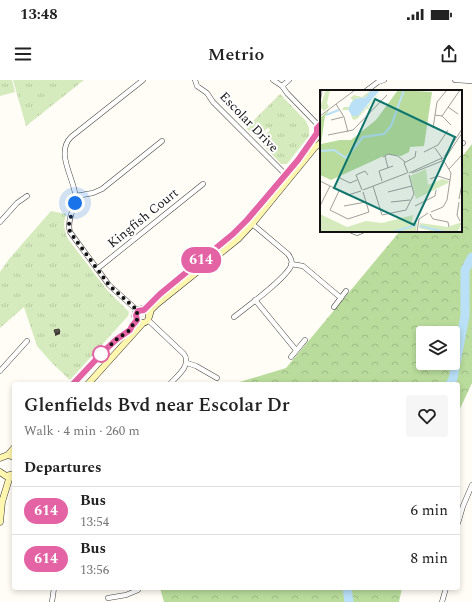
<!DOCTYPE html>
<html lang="en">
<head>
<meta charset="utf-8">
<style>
	:root { --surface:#fff; --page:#f6f6f6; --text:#222; --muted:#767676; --line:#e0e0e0 }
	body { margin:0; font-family:Spectral,serif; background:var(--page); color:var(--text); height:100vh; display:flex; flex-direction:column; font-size:15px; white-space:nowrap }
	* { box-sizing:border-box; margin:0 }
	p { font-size:13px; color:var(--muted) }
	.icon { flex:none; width:22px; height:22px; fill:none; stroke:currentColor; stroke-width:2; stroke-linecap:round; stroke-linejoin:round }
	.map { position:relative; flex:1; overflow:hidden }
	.details { position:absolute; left:12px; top:302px; width:448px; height:208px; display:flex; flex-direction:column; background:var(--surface); border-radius:4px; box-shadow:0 2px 6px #0003 }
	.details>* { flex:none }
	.badge { padding:0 8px; border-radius:13px; font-size:14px; line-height:26px }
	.buttons { position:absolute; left:416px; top:246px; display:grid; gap:8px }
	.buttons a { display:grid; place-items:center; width:44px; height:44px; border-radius:4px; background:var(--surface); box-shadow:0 2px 6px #0003; font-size:20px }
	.you { position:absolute; width:20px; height:20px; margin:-10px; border:3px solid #fff; border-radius:50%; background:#1a73e8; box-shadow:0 0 0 6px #1a73e833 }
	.map>.badge { position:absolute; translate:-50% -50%; box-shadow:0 0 0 2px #fff }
	h2 { padding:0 12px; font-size:15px; line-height:36px }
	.round { display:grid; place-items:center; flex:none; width:42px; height:42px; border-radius:4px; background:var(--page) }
	.summary { display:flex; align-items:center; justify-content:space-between; height:68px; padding:0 12px }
	h1 { font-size:19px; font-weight:600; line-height:30px }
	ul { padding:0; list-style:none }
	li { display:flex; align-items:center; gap:12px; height:48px; padding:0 12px; border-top:1px solid var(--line) }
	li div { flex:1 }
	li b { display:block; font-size:15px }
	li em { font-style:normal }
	li .badge { min-width:44px; font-weight:700; text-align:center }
	.status { display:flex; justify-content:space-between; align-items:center; height:28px; padding:0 20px; background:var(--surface); direction:ltr }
	.status svg { height:11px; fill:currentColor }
	header { display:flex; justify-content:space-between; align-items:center; height:52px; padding:0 12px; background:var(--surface); font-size:18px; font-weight:600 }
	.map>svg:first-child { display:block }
</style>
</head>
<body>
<div class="status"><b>13:48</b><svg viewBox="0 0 49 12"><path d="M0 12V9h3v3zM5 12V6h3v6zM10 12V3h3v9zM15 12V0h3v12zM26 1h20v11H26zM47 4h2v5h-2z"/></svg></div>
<header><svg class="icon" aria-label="menu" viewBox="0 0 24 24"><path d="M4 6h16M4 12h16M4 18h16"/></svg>Metrio<svg class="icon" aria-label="share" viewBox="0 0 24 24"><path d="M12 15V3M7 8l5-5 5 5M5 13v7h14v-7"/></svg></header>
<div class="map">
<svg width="472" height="522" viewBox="0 0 472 522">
	<defs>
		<pattern id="grass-tufts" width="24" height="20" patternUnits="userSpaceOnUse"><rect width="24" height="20" fill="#d5ebbd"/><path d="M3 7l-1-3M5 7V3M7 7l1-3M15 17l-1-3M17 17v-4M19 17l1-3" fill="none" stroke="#b6c8a1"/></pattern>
		<pattern id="forest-crowns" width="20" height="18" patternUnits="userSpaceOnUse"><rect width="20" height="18" fill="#b9dc9c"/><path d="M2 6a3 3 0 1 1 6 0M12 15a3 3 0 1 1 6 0" fill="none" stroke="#9ebc85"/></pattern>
	</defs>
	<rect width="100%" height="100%" fill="#fffdf5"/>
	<!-- grass -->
	<path fill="url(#grass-tufts)" d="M0,0H12L15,12L0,16Z
		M13,0H84L26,46Z
		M280,14L306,41L309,48V56L287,84H281L259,61L262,59L267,64L271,60L266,54L270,50L268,48L257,57L246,48Z
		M51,131L66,134C63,144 64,150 68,159L107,210L129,232L128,236L70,300L52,283L37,266L24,227L0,248V192L9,179Z"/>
	<!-- forest -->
	<path fill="url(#forest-crowns)" fill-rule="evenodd" d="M472,64V303L458,333V304H233L286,288L400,151H461V78ZM423,253H453V283H423Z
		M160,508H402L399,522H164Z"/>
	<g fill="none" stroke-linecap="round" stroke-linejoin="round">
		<!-- river -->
		<path stroke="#b9e0f7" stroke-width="9" d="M450,304L453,299L465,236V190L472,177
			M347,508L349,522"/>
		<defs>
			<path id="street" d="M195,0L197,6L207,13L213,22L287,96
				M273,0L282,6L287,13L319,46
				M455,0L472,1
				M282,6L289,0
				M366,11L378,2L384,0
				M461,62L463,63
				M76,116L93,113L102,109L162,61
				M0,142L17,123L27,116
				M352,151L357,153L362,151
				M291,184L303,186L341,218
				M97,189L203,104
				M255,220L296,270
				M334,227L346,211
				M138,231L109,205L70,152C66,138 77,127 75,113C72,95 56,72 71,57L143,0
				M234,237C248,226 284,200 291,186C293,182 291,178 288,174L250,142
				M148,240L184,274C192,285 177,296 170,304
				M291,277L305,260
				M187,283L196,286L217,298
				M0,291L27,261
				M458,443L463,426L472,405
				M108,518L126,515L138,510
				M52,522L54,508
				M442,522L446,508"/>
			<path id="secondary" d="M321,44C315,48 315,54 321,58
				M135 236a7 7 0 1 1 14 0a7 7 0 1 1-14 0Z
				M144,230L160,214L233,154L247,140L298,80L317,53
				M149,237L151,230L157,224L238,159L252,144L315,67L321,63
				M73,304L105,270L117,259L130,250L132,246L137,240
				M88,304L143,243
				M8,375L14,368
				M0,378L8,375L14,377
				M0,392L6,396L14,394
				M0,442L2,422L10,396"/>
		</defs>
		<!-- street casing -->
		<use href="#street" stroke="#444" stroke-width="5.5"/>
		<!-- secondary casing -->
		<use href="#secondary" stroke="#333" stroke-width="7"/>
		<!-- street -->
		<use href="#street" stroke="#fff" stroke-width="4.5"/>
		<!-- secondary -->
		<use href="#secondary" stroke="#fff6b0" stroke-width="6"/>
	</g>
	<!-- shaded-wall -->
	<path fill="#3f3936" d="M60,252V254L55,256V253Z"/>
	<!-- building -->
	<path fill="#5a524d" stroke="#3f3936" d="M59,249L60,252L55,253L54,250Z"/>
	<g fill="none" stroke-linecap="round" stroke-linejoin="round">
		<defs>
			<path id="line" d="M73,304L105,270L117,259L130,250L132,246L137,240L136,235L138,231L144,230L160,214L233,154L247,140L298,80L317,53V48L321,44"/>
		</defs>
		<!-- line casing -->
		<use href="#line" stroke="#fff" stroke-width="9"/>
		<!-- line -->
		<use href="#line" stroke="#e463a4" stroke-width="6"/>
		<!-- walk -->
		<path stroke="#111" stroke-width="4" stroke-dasharray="0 7.2" d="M75,123L69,143L70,152L109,205L138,231L136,235L137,240L132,246L130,250L117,259L101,274"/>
	</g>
	<!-- markers -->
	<circle fill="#fff" stroke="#e463a4" stroke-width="2" cx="101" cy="274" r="8"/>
	<g text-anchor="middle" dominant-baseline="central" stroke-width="4" stroke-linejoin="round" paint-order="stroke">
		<!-- street labels -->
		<g font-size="13" fill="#111" stroke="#fff">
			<text transform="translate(249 42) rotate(46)">Escolar Drive</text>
			<text transform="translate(143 138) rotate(-39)">Kingfish Court</text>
		</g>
	</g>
	<!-- overview -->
	<g transform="translate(320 10)">
		<rect width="142" height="142" fill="#fffdf5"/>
		<path d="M6,0H10L7,13L9,17L4,21L0,17ZM51,0L46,7L35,9L28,19L32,26H38L62,0L48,17L51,22L47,18L37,29L33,30L29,20H22L24,17H29L33,10L30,8L34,5L42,7ZM106,79L108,95L122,89L129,91L128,93L96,109L90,86ZM0,124L27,137L46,131L62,133L93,125L92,132L97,133L96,141L90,142H0ZM142,132L138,142H115L99,138L100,133L128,137Z" fill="#d5ebbd"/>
		<path d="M78,0L112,2L104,56L90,57L89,62L81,66L68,64L11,90L0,85V28L10,19L5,26L1,54L20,50H31L56,30Z" fill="#b9dc9c"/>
		<path d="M51,0H60L38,26H32L28,19L31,13L35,9L46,7Z" fill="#b9e0f7"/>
		<path fill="none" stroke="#b9e0f7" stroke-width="2" d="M6,25L19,20M0,61L14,60L26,68L43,47L64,44L71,36L84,0M100,136L125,142M73,142L96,135"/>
		<path fill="none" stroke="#a09f9a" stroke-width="1" d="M127,0L117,12L115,25L122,26L140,0M0,12L2,2L0,0M16,14L24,27L28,42M128,17L138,24M0,26L35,0M122,26L131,35M11,30L23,27M113,38L115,25M8,45L33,40L67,5M115,58L122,68M104,62L118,55L128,40M65,66L68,78M63,67L68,64L78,66L85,72M124,67L142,39M126,67L142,43M129,79L141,66M88,83L84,73L95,67L96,61M89,83L122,68L125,69L123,71L121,69M92,83L122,71M20,88L30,93L37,90M110,89L118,86L130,90M0,91L28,105L41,101M62,91L59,81L73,76M53,96L62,125L86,120L94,104L89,85M42,100L36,85L45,81L48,85M43,100L87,83M19,101L10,120L28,129L49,122L43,102M68,102L92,96M139,109L142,94M71,112L90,110M139,112L137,125L140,131M0,116L10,96M24,116L46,112M95,116L115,106L116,100M111,122L123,117L127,110L131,83L124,71M110,124L113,129L128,132L129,137M97,142L99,129L108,123"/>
		<path fill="#0f766e" fill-opacity="0.15" stroke="#0f766e" stroke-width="2" d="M55,9L135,47L94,135L14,98Z"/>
		<rect width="142" height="142" fill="none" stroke="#111" stroke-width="2"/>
	</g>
</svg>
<div class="buttons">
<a><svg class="icon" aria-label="layers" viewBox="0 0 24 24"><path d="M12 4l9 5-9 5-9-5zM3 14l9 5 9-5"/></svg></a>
</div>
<div class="you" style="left:75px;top:123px"></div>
<b class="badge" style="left:201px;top:180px;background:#e463a4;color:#fff">614</b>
<section class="details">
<div class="summary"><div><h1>Glenfields Bvd near Escolar Dr</h1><p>Walk · 4 min · 260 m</p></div><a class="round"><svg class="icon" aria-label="heart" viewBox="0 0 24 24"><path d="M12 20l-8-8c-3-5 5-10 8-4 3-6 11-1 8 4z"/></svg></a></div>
<h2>Departures</h2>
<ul>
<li><span class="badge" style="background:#e463a4;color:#fff">614</span><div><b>Bus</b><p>13:54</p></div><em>6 min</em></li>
<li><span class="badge" style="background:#e463a4;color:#fff">614</span><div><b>Bus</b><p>13:56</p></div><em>8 min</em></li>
</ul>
</section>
</div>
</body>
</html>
